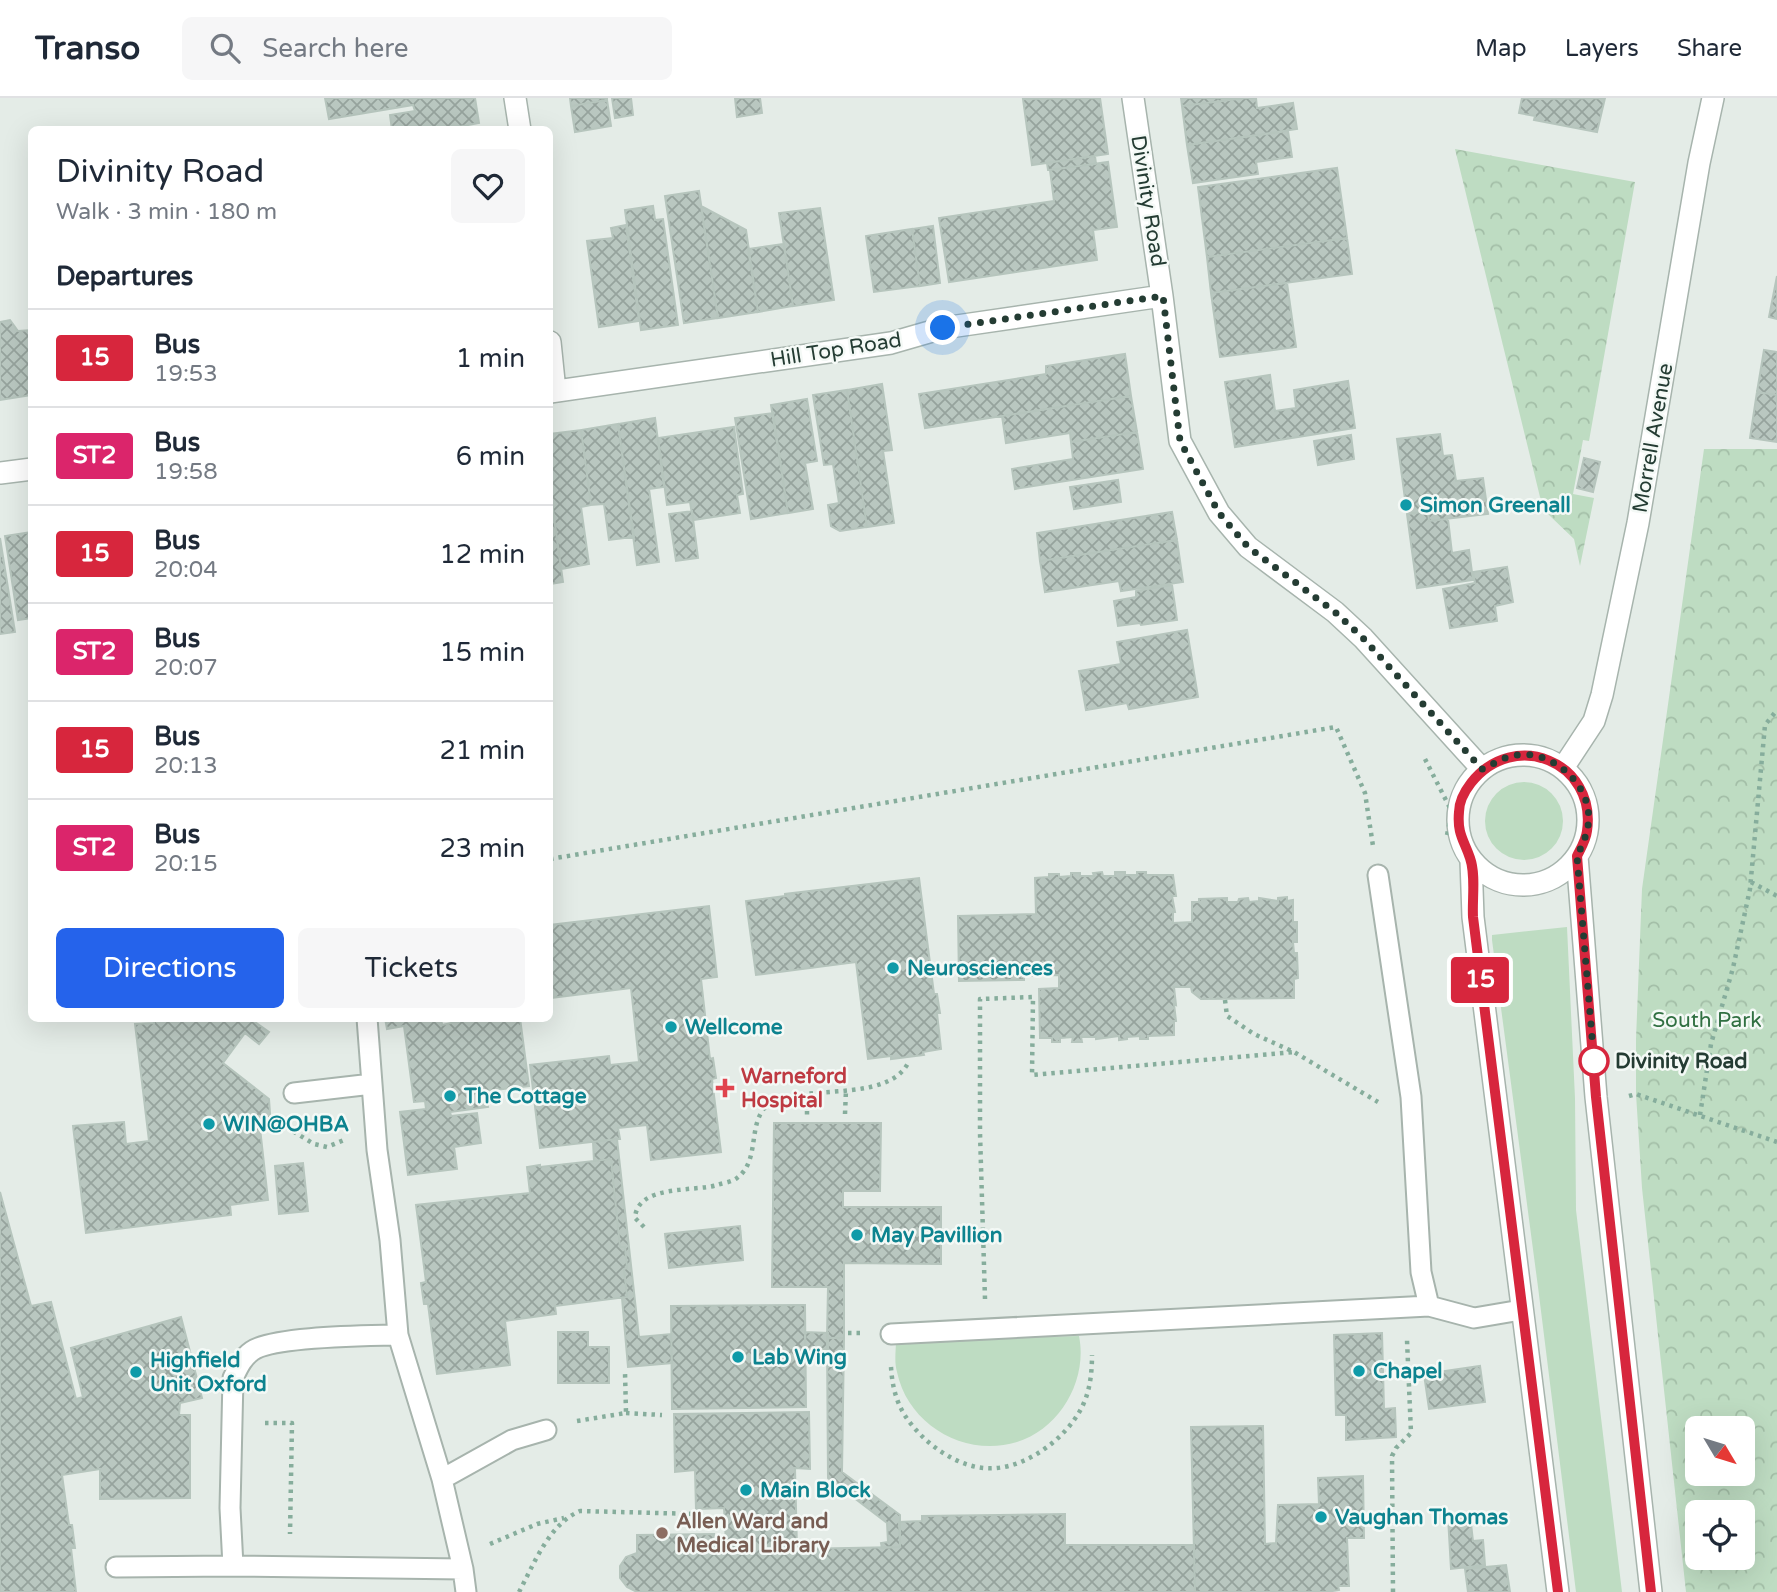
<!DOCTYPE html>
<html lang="en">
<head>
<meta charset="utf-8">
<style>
	:root { --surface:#fff; --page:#f6f6f7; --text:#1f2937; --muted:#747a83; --line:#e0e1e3; --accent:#2563eb }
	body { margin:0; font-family:"Varela Round",sans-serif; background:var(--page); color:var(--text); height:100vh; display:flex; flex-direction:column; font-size:26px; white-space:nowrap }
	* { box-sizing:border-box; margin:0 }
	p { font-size:23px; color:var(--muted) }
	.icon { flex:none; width:38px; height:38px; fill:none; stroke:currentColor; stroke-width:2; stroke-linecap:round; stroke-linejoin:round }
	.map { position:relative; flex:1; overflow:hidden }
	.side { position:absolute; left:28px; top:28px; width:525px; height:896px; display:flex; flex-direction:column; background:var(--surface); border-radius:10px; box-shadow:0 7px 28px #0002 }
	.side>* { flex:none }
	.badge { padding:0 14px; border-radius:5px; font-size:24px; line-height:46px }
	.needle { width:46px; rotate:128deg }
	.tools { position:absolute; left:1685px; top:1318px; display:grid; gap:14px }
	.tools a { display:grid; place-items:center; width:70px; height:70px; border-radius:10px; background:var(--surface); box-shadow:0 7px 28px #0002; font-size:35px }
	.you { position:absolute; width:35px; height:35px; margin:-18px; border:5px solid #fff; border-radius:50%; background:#1a73e8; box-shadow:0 0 0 10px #1a73e833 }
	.map>.badge { position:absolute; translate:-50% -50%; box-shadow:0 0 0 4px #fff }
	h2 { padding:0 28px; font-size:26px; line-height:63px }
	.round { display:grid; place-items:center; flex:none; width:74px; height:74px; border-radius:10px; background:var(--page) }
	.summary { display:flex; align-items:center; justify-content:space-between; height:119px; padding:0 28px }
	h1 { font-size:33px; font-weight:600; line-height:52px }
	.button { display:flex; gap:14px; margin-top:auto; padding:14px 28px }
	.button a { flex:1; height:80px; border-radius:10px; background:var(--accent); color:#fff; font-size:28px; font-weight:600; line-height:80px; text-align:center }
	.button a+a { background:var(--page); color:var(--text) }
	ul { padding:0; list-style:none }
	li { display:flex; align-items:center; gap:21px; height:98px; padding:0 28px; border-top:2px solid var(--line) }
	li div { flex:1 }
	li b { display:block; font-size:26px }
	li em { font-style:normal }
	li .badge { min-width:77px; font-weight:700; text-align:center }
	header { display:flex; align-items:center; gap:42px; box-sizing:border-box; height:98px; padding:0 35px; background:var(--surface); border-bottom:2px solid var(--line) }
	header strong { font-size:33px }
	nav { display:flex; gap:38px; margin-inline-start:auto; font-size:24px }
	.search { width:490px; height:63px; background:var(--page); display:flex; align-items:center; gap:18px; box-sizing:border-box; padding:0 24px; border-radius:10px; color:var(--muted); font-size:26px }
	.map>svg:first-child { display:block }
</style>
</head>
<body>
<header>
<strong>Transo</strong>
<div class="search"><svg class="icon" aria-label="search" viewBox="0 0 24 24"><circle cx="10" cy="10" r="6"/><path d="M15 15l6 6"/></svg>Search here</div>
<nav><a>Map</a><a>Layers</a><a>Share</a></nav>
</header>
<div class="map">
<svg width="1777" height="1494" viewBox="0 0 1777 1494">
	<defs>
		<pattern id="park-crowns" width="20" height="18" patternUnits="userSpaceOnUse" patternTransform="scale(1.75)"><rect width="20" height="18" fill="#bedcc2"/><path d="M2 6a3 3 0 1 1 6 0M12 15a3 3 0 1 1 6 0" fill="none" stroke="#a3bea7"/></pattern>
		<pattern id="building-cross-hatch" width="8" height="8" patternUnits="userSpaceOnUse" patternTransform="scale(1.75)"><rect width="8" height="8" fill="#b9c7c0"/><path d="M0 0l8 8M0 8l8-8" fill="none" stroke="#96a39d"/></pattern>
	</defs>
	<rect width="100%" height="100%" fill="#e4ece7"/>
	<!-- green -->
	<path fill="#bedcc2" d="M1485 723a39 39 0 1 1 78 0a39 39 0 1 1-78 0Z
		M1567,829L1575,1000L1576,1112L1622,1494H1576L1538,1189L1492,842V837Z
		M1079,1238C1088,1282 1060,1331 1017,1344C965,1360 908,1327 897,1274C894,1264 896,1252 896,1242Z"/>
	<!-- park -->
	<path fill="url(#park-crowns)" fill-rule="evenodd" d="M1455,51L1635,84L1589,343L1583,342L1573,396L1594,400L1580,468L1574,441L1549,417L1540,399Z
		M1704,351H1777V1494H1686L1642,1090L1636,996V941L1642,791ZM1743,1330V1376H1698V1330ZM1743,1414V1460H1698V1414Z"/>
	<!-- building -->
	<path fill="url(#building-cross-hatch)" stroke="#b6c5bd" stroke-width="2" d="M325,0H475L479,25L442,32H392L390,17L415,13L413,7L329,21Z
		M570,0H607V2L571,8Z
		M612,0H631L633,17L615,20Z
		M735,0H760L762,15L737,19Z
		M1100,0L1108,56L1032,67L1023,1Z
		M1181,0H1246L1182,8Z
		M1246,0H1256L1257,10L1293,5L1297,31L1187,47L1182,8Z
		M1522,0L1538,1L1605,0L1597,34L1534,22L1535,18L1519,15Z
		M607,2L611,28L575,34L571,8Z
		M1288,33L1292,59L1256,64L1258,76L1193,85L1187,47Z
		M1095,58L1096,66L1048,72L1047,65Z
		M1108,64L1117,129L1093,132L1097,162L949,184L939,120L1054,103L1050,72Z
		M1337,70L1347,140L1207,159L1198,89Z
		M699,93L718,220L684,225L665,98Z
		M653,108L655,122L663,121L678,227L641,232L625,112Z
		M701,108L746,132L758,214L718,220Z
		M820,110L834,202L793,208L779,115Z
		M626,127L639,223L599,229L587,143L613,140L611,130Z
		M933,128L940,185L920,188L912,131Z
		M912,131L920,188L874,194L866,138Z
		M1347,140L1352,176L1211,195L1207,159Z
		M784,146L793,208L758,214L748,151Z
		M1777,178V221L1769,219Z
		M1287,185L1296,249L1220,259L1211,195Z
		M10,222L18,233L32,232V297L0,302V224Z
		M1764,252L1777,254V297L1757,294Z
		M1125,256L1131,298L925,330L919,296L1046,276V268Z
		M1270,277L1275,313L1296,310L1294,292L1348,283L1355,330L1235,349L1225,284Z
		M882,286L892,352L883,353L894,425L867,429L847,292Z
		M847,292L867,429L840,433L831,428L828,407L839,405L833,366L824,367L813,297Z
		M1757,294L1777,297V344L1750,340Z
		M1131,298L1137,334L1071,344L1070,335L1006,345L1002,318Z
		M807,301L817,363L805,365L813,411L788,415L771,307Z
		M773,315L788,415L751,421L735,320Z
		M655,320L664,389L649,391L659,464L637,467L618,326Z
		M618,326L634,439L609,442L604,406L591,407L581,332Z
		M734,329L743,396L737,397L740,415L693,422L690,404L667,407L658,340Z
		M581,332L591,407L581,409L589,466L561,471L550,390V336Z
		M1137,334L1143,371L1015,391L1012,371L1073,361L1071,344Z
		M1440,336L1443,358L1452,357L1456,383L1483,380L1488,416L1429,423L1428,413L1407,416L1397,341Z
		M1351,337L1354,361L1318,367L1314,343Z
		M1584,360L1600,364L1593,394L1577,390Z
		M1118,382L1121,404L1074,411L1070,389Z
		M550,390L563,484L550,486Z
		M692,413L698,460L676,463L669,416Z
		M1428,413L1429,423L1448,421L1452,455L1469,452L1473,482L1417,490L1407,416Z
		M1172,414L1177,442L1040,463L1037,435Z
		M32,434V520L18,522L5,438Z
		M0,440L15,534L0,536Z
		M1177,442L1183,484L1121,493L1119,483L1045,494L1040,463Z
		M1507,469L1513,504L1495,508L1497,523L1450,530L1443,491L1475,485L1473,474Z
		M1172,487L1177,522L1141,527L1140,525L1118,528L1114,503L1136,499V493Z
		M1187,532L1198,599L1129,611L1127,605L1086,612L1079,573L1121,566L1117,544Z
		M1102,774L1103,778H1115V774H1125V777H1137V774H1146V777H1173L1176,798H1172L1175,814H1173V825L1192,824V804H1199V801L1227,800V804H1238L1239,801L1248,800L1249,804L1259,803V800L1278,803V800L1287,799V803L1293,802V824H1297V844H1293L1294,855H1297L1298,880L1294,881V900L1201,901L1192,894L1191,889H1174L1176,907L1174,906L1176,923H1174V937L1148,938V941H1140V938L1127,939V941L1119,942V938L1096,941V939H1081L1082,944H1072L1073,939L1060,940V944H1052V940H1040L1039,891L1059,890V877L1024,878V882L959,883L958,818L1036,816L1035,780L1049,779V776H1059V779L1071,778V775H1080V778H1094L1093,775Z
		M919,780L934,896H937L940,915H937L941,951L923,954L924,957L891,961V958L868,961L856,864L756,877L746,803L785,798V796Z
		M709,808L717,879L701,881L710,961L713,960L716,980L712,981L721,1054L651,1062L647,1027L618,1030L620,1041H617L540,1050L530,967L609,958L610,967L639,964L631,890L550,900V827Z
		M153,920H258L255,924L269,934L259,946L245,935L223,965L269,1001L271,1030H260L268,1102L230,1107L231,1117L86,1135L73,1028L124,1024L126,1046L149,1043L135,926L154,925Z
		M385,920H441L442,927L474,920H520L529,988L485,993L488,1009L450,1014L451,1018L477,1015L481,1045L454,1049L457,1071L408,1077L400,1014L426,1011L425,1003L414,1004L404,928L387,931Z
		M774,1025H881L880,1093H843V1109H941V1166L844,1165V1240H827L828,1189H772Z
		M617,1041L639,1239L671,1236L672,1265L628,1269L622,1200L627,1199L624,1171L627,1170L625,1149H620L611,1061L594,1063L593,1044Z
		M611,1061L620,1149H625L627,1170L624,1171L627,1199L555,1208L556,1216L505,1223L510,1267L437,1276L428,1206H424L421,1185L426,1184L416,1107L530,1095L527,1069L540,1067V1069Z
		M303,1065L308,1113L279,1116L275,1068Z
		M0,1094L31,1208L51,1204L76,1301L83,1299L71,1250L181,1219L202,1300L180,1305L179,1317H190V1400L100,1401V1371L62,1377L69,1427H72L75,1450H71L76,1494H0Z
		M740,1128L743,1162L669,1170L665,1136Z
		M805,1207L806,1309L672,1311L671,1208Z
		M558,1234H588V1249H609V1285H558Z
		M805,1234L828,1235V1251L805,1252Z
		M1382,1235L1384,1311L1395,1310L1396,1339L1346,1342V1317H1336L1334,1237Z
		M827,1240H844L842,1374L900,1417V1449L882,1450L881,1445L888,1444L887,1425L828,1380Z
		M1480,1268L1485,1304L1429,1311L1424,1276Z
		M809,1314L810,1371L795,1370L797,1451L900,1449L899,1424L922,1423V1418L1065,1416V1447H1194L1195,1494H637L627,1489L620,1480V1468L626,1459L637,1455V1437L714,1436L713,1444H726L724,1410L696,1411L695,1372L675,1374L674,1316Z
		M1263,1328L1265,1446L1276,1445L1278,1407L1319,1406L1318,1380L1363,1378L1364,1440H1347L1349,1488H1338L1339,1492L1326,1494H1195L1191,1329Z
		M1470,1417L1473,1443L1483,1442L1485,1467L1451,1471L1448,1419Z
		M1506,1467L1510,1494H1468L1465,1471Z"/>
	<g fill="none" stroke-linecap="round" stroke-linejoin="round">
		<defs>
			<path id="service" d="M1378,777L1411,999L1421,1174L1429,1208
				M367,920L377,1052L390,1142L398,1237L442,1381L463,1471L466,1494
				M294,995L372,986
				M891,1236L1429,1208L1474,1220L1521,1212
				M398,1237C367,1238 273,1238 252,1253C242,1260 238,1270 233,1280L230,1410L233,1468L463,1471
				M442,1381L512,1342L546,1332
				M116,1469L233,1468"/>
			<path id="minor" d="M515,0L520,32
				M1133,0L1162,198L1180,343L1219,415L1248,449L1335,514L1363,540L1482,671
				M550,244L555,293
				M550,294L891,245L943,230L1162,198
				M0,375L32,371"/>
			<path id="tertiary" d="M1458 722a65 65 0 1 1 130 0a65 65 0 1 1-130 0Z
				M1563,670L1594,623L1602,597L1638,425L1699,65L1713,0
				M1577,758L1596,999L1651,1494
				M1471,762L1473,819L1558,1494"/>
		</defs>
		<!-- service casing -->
		<use href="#service" stroke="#a7b4ad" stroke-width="23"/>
		<!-- minor casing -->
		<use href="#minor" stroke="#a7b4ad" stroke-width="24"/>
		<!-- tertiary casing -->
		<use href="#tertiary" stroke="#a7b4ad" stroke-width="24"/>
		<!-- path -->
		<path stroke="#86ad9c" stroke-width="4.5" stroke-dasharray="3.5 5" stroke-linecap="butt" d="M1425,661L1452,714L1458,713
			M1447,737L1452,714
			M550,761L1336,629L1365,695L1373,748
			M1751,784L1777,798
			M1225,902L1227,918L1254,936L1294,954L1378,1004
			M807,996V1018
			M1629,998L1636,996L1777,1044
			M845,1016L846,992
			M1700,1017L1711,946L1733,870L1750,791L1765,627L1777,612
			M286,1029L314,1046L327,1049L344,1042
			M644,1129L635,1120C637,1086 695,1094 717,1087C723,1085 732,1084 737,1080C765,1059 741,1012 781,1000C817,989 892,1002 909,963
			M985,1201L980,1035V901L1033,899L1032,977L1294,954
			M848,1235H860
			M891,1269C892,1285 895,1301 904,1316C922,1345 961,1374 997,1370C1030,1367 1067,1339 1082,1309C1090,1293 1092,1275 1092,1257
			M626,1315L662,1317
			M577,1323L626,1315L625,1274
			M265,1325H292L290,1436
			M490,1446L537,1426L564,1420
			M519,1494C534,1466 549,1426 580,1413L697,1416
			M1393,1494L1392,1358L1396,1350L1411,1335L1407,1242"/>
		<!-- service -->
		<use href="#service" stroke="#fff" stroke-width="19"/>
		<!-- minor -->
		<use href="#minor" stroke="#fff" stroke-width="21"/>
		<!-- tertiary -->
		<use href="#tertiary" stroke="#fff" stroke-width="21"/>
	</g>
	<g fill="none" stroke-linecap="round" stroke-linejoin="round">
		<defs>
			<path id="line" d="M1558,1494L1473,819C1472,801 1476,777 1470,760C1464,742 1457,736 1459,714C1459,704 1464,694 1471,685C1514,630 1597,664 1587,733C1586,742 1581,750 1577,758L1596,999L1651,1494"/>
		</defs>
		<!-- line casing -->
		<use href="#line" stroke="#fff" stroke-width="16"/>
		<!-- line -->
		<use href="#line" stroke="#d7263d" stroke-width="10"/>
		<!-- walk -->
		<path stroke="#243c33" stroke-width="7" stroke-dasharray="0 12.6" d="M943,230L1163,198L1180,343L1219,415L1248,449L1335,514L1363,540L1482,671C1492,667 1502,660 1512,658C1545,649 1583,679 1588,711C1591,729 1584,743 1577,758L1594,963"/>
	</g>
	<!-- markers -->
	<g fill="#0f9aa8" stroke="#f4f9f6" stroke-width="2.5">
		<circle cx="1406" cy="407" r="7"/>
		<circle cx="893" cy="870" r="7"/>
		<circle cx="671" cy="929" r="7"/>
		<circle cx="450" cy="998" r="7"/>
		<circle cx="209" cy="1026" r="7"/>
		<circle cx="857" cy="1137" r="7"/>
		<circle cx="738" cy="1259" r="7"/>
		<circle cx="1359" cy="1273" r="7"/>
		<circle cx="136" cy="1274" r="7"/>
		<circle cx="746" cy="1392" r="7"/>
		<circle cx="1321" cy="1419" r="7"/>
	</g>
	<circle fill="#fff" stroke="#d7263d" stroke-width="3.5" cx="1594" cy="963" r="14"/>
	<path fill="#e0444e" stroke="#f4f9f6" stroke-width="2.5" d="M721.5 979.5h7v7h7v7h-7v7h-7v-7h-7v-7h7z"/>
	<circle fill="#8d6e63" stroke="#f4f9f6" stroke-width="2.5" cx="662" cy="1435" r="7"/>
	<g text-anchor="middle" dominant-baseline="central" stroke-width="5" stroke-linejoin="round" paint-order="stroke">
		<!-- street labels -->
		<g font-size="21" fill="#243c33" stroke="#f4f9f6">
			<text transform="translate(1148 103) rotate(81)">Divinity Road</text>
			<text transform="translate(836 252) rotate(-9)">Hill Top Road</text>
			<text transform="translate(1653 340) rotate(-80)">Morrell Avenue</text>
		</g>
		<!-- culture labels -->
		<g font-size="21" font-weight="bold" fill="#0d838f" stroke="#f4f9f6" text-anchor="start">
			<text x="1420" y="407">Simon Greenall</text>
			<text x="907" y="870">Neurosciences</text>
			<text x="685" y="929">Wellcome</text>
			<text x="464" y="998">The Cottage</text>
			<text x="223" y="1026">WIN@OHBA</text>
			<text x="871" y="1137">May Pavillion</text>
			<text x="752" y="1259">Lab Wing</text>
			<text x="150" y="1262">Highfield<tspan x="150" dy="24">Unit Oxford</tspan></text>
			<text x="1373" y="1273">Chapel</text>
			<text x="760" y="1392">Main Block</text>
			<text x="1335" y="1419">Vaughan Thomas</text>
		</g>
		<!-- park labels -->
		<g font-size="21" fill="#317042" stroke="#f4f9f6">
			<text x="1707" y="922">South Park</text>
		</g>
		<!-- stop labels -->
		<g font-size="21" font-weight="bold" fill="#243c33" stroke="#f4f9f6" text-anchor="start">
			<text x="1615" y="963">Divinity Road</text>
		</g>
		<!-- health labels -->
		<g font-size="21" font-weight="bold" fill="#be3a42" stroke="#f4f9f6" text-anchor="start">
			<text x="741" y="978">Warneford<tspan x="741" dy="24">Hospital</tspan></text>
		</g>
		<!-- education labels -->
		<g font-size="21" font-weight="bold" fill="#785e54" stroke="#f4f9f6" text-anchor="start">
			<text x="676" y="1423">Allen Ward and<tspan x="676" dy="24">Medical Library</tspan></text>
		</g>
	</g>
</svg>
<div class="tools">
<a><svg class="needle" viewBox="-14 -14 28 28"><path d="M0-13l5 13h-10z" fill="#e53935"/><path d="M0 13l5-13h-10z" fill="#747a83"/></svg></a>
<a><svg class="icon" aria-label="locate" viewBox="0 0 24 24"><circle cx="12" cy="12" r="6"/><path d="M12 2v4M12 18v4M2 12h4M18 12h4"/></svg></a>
</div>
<div class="you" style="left:943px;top:230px"></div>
<b class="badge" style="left:1480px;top:882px;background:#d7263d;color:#fff">15</b>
<section class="side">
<div class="summary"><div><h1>Divinity Road</h1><p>Walk · 3 min · 180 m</p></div><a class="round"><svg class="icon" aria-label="heart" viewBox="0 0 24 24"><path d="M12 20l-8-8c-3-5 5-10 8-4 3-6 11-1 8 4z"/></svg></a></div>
<h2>Departures</h2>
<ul>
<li><span class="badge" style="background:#d7263d;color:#fff">15</span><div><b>Bus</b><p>19:53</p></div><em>1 min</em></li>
<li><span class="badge" style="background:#db256b;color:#fff">ST2</span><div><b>Bus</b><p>19:58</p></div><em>6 min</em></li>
<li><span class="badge" style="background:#d7263d;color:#fff">15</span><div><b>Bus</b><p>20:04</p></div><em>12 min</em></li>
<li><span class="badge" style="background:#db256b;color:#fff">ST2</span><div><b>Bus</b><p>20:07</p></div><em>15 min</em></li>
<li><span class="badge" style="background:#d7263d;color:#fff">15</span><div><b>Bus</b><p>20:13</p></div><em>21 min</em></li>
<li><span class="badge" style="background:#db256b;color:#fff">ST2</span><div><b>Bus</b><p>20:15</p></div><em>23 min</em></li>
</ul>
<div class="button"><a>Directions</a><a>Tickets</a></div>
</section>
</div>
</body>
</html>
